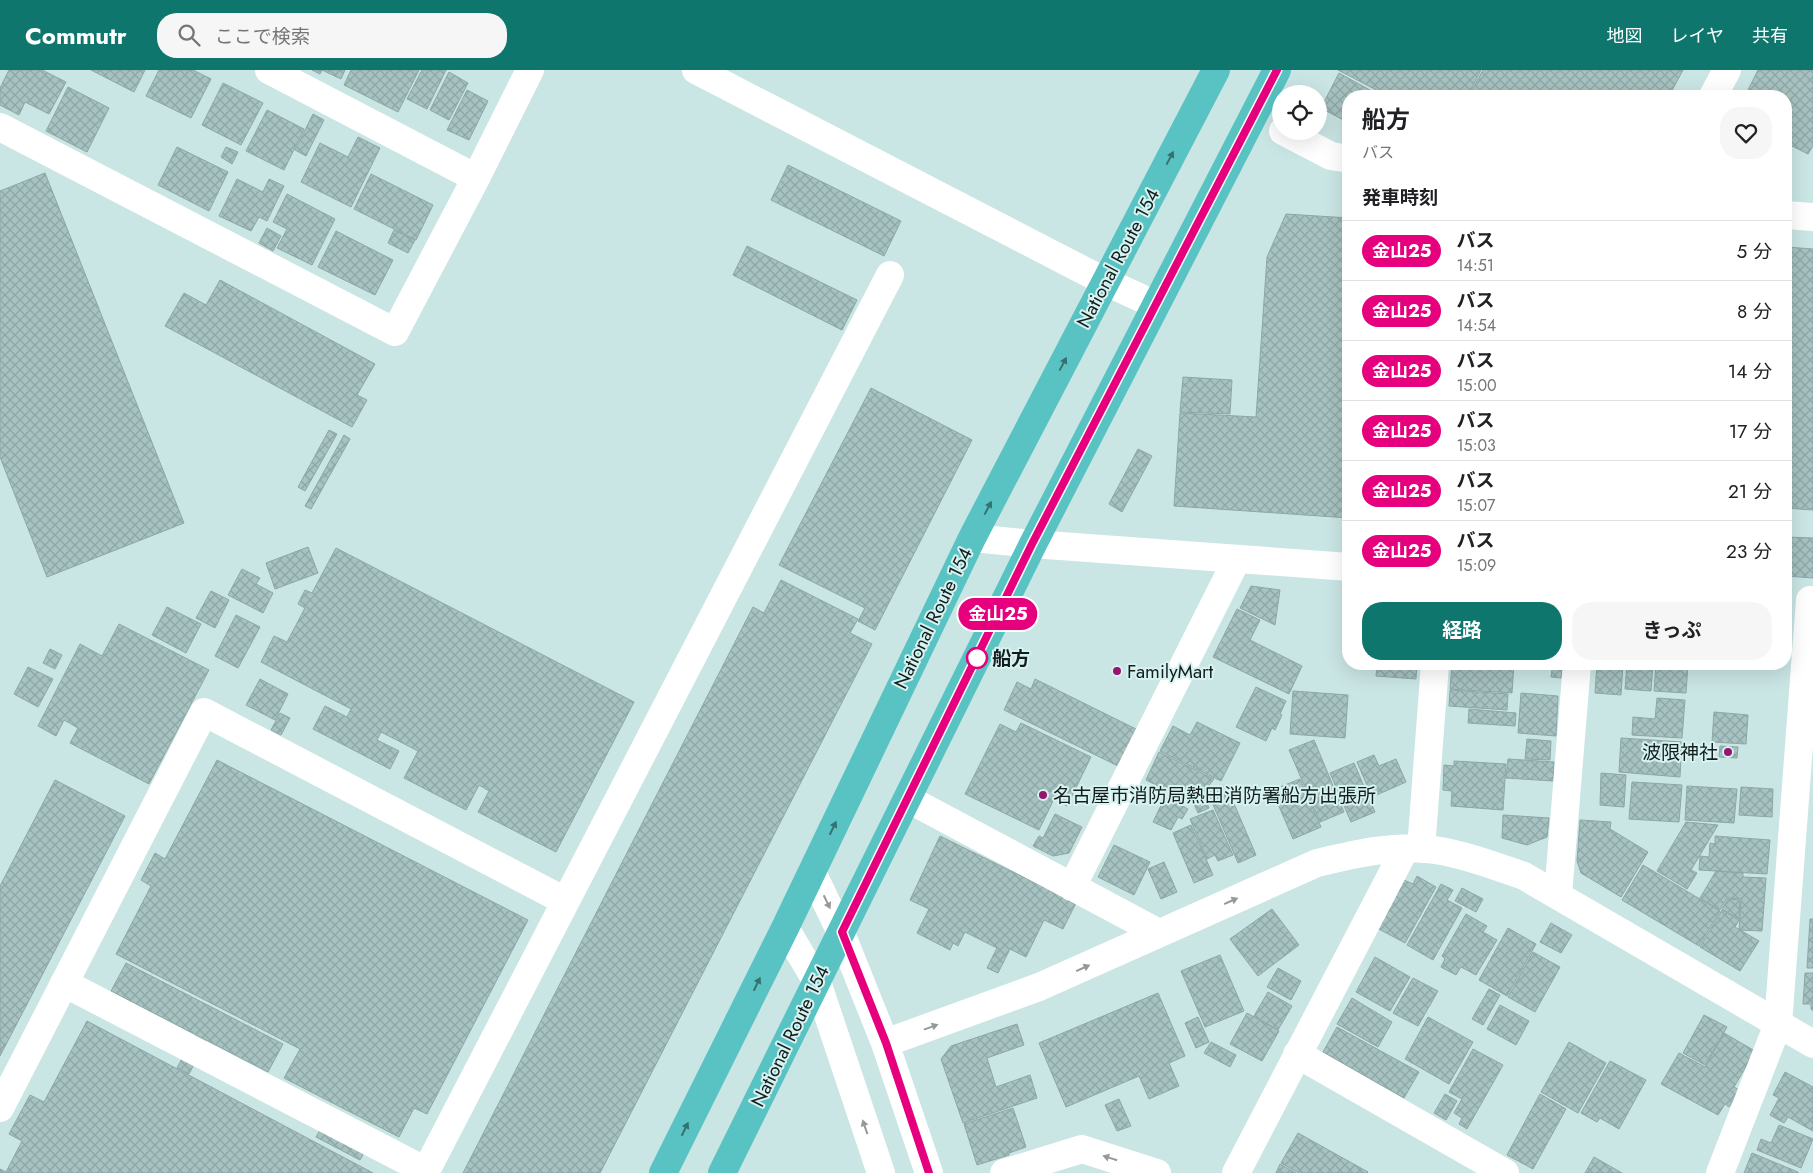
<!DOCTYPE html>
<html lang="ja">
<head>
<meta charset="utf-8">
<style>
	:root { --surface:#fff; --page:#f6f6f6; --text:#202124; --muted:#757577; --line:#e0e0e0; --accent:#0f766e }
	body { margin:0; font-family:Jost,"Noto Sans JP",sans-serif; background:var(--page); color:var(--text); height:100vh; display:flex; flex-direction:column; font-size:19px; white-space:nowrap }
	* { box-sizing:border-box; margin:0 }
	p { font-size:16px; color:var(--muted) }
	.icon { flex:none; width:28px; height:28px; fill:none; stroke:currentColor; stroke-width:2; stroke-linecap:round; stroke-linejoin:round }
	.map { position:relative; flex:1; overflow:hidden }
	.details { position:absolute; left:1342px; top:20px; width:450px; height:580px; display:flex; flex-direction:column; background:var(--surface); border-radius:20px; box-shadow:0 5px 20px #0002 }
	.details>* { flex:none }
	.badge { padding:0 10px; border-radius:16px; font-size:18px; line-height:32px }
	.buttons { position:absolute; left:1272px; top:15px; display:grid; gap:10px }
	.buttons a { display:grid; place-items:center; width:55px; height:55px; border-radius:50%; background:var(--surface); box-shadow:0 5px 20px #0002; font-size:25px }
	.map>.badge { position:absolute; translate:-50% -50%; box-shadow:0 0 0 2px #fff }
	h2 { padding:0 20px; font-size:19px; line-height:45px }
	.round { display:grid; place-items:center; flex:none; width:52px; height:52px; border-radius:20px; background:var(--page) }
	.head { display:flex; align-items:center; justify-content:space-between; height:85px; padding:0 20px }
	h1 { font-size:24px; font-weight:700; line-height:38px }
	.cta { display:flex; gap:10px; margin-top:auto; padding:10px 20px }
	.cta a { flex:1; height:58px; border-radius:20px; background:var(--accent); color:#fff; font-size:20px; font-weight:700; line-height:58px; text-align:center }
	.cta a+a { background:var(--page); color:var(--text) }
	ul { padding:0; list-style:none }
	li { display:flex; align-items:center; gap:15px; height:60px; padding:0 20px; border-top:1px solid var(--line) }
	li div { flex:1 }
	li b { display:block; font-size:19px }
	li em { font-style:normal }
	li .badge { min-width:55px; font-weight:700; text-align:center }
	header { display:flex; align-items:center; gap:30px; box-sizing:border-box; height:70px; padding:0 25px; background:var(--accent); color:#fff }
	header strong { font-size:24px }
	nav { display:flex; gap:28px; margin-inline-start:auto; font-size:18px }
	.search { width:350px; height:45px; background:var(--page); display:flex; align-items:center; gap:12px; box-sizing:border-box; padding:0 18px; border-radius:20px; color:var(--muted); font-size:19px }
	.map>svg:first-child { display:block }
</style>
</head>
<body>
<header>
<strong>Commutr</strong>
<div class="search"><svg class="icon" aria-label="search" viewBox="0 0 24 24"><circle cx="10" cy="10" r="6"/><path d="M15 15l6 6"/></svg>ここで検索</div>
<nav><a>地図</a><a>レイヤ</a><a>共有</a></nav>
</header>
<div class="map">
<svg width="1813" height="1103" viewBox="0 0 1813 1103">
	<defs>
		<pattern id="building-cross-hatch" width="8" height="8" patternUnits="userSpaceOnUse" patternTransform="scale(1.25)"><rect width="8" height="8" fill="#a6c2c1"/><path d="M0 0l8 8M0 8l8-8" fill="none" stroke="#8ea6a5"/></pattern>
	</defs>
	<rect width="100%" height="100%" fill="#c9e5e4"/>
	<!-- building -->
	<path fill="url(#building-cross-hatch)" stroke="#8ca7a6" d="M9,0H42L66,12L49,44L25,32L19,45L0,35V18Z
		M91,0H145L134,22Z
		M159,0H193L211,9L191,48L146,26Z
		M312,0H345L341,9L322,0L320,4Z
		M351,0H419L398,42L344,15Z
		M422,0H446L427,39L407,29Z
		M1338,0H1481L1468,26H1388Z
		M1483,0H1683L1669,26H1469Z
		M1758,0H1813V76L1808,84L1786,73V26H1745Z
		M449,2L468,13L449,50L430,40Z
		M1339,3L1377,24L1376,26H1349V53L1321,38Z
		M223,13L263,33L241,75L202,55Z
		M68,17L109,38L87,82L46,61Z
		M467,20L488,31L469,70L447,60Z
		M267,40L304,59L284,100L246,81Z
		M313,44L324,50L306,86L295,80Z
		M358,67L380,78L351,137L301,112L320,73L348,87Z
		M177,77L228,102L209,141L158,115Z
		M226,77L238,82L232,94L221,87Z
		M788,95L901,151L884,186L771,130Z
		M45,103L184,453L47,507L0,387V121Z
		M371,104L433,135L416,170L354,139Z
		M237,109L263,122L269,109L284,116L267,151L259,147L251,161L219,146Z
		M287,124L335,149L312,195L277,178L287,159L273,152Z
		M1286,144L1349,148V448L1174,436L1180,343L1256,347L1267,187Z
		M267,158L281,166L273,181L259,173Z
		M394,160L415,170L408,183L388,173Z
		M336,161L393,190L375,225L318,197Z
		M747,176L857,230L842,260L733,205Z
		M1786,177L1813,179V440L1786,438Z
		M220,210L375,294L357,325L367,330L352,357L165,256L184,223L206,235Z
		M1183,307L1232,310L1230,344L1180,342Z
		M871,318L972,370L875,560L858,551L865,538L779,495Z
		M329,360L337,364L305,421L298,417Z
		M344,365L350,369L311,439L305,436Z
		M1138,379L1152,386L1122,442L1109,434Z
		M1786,467L1813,468V508L1786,506Z
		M308,477L318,503L275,519L266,493Z
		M336,478L634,632L556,782L478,742L489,721L479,715L466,740L404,708L418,681L381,662L377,670L399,681L390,699L313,659L325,636L347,647L351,639L261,592L274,566L287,572L305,538L298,534L305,520L312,523Z
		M242,499L260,508L256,514L273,523L263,543L228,525Z
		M781,510L858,549L850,563L872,574L600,1103H463L753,537L764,543Z
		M1251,516L1280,520L1275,555L1240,538Z
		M211,521L229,530L215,558L196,548Z
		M167,537L201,554L186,583L152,565Z
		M1237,539L1260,550L1250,570L1302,596L1289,624L1213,587Z
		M236,545L260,557L238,598L215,586Z
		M119,554L209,600L149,714L70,673L78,658L64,650L56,666L38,656L80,574L102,586Z
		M50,579L62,585L55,599L43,593Z
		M1377,594H1417L1416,609L1376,606Z
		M1452,594H1514L1512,623L1450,619Z
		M1517,594H1556L1555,598L1516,595Z
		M1597,594H1623L1621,625L1595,623Z
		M1627,594H1653L1651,621L1625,619Z
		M1656,594H1688L1686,623L1654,621Z
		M28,597L53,609L38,637L14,624Z
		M1552,599H1562L1561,608L1551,607Z
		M260,609L288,624L275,650L246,635Z
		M1035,609L1136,659L1118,696L1004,640L1017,612L1031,619Z
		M1256,617L1286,631L1280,644L1282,645L1275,660L1272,658L1266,671L1236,657Z
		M1450,620L1508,624L1507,640L1449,636Z
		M1293,621L1348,625L1345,668L1290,664Z
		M1521,623L1558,626L1556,666L1518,663Z
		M1657,628L1685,630L1682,668L1632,665L1633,647L1655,649Z
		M1469,639L1516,643L1515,656L1468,653Z
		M1714,642L1748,645L1746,674L1712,672Z
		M280,643L290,648L281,665L271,660Z
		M1197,652L1240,673L1221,711L1160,681L1173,656L1190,665Z
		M1021,653L1091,687L1067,736L1054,729L1039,760L965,724L1000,654L1016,662Z
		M1621,668L1682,672L1680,707L1619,702Z
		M1527,669L1551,671L1550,690L1525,689Z
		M1314,670L1344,742L1320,752L1289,680Z
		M1720,676L1738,677L1737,688L1719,687Z
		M1159,682L1214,709L1194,734L1146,710Z
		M1374,685L1379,696L1396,689L1406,712L1372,727L1357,692Z
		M1508,689L1554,692L1553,711L1506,708Z
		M217,690L528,850L427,1044L414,1038L399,1067L284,1008L300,979L116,884L151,816L141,810L155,783L165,789Z
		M1454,691L1506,694L1503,740L1451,736L1452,721L1443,720L1444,695L1454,696Z
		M1354,693L1375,742L1351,752L1330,703Z
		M1601,703L1626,705L1624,737L1600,735Z
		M1300,709L1321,757L1293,769L1272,720Z
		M55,710L125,746L0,986V816Z
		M1632,712L1682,715L1679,752L1629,749Z
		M1226,715L1256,785L1238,793L1208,723Z
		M1687,716L1737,719L1734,753L1685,750Z
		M1741,717L1773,719L1772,747L1739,745Z
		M1165,727L1188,739L1182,749L1178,747L1171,760L1153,752Z
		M1205,729L1209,738L1198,743L1194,734Z
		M1213,740L1233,785L1218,791L1215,785L1207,789L1190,749Z
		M1055,744L1082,757L1069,783L1053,786L1033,776L1039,766L1043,768Z
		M1503,745L1549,748L1547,767L1527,775L1502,768Z
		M1580,750L1611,752L1610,759L1648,782L1621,827L1581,803L1577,791Z
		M1686,752L1718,755L1691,800L1697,803L1687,819L1657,801Z
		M1191,755L1213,805L1194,813L1173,763Z
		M940,766L1076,833L1063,859L1044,850L1026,887L1010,879L998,903L987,898L997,878L965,862L958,876L953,873L950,880L917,863L929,839L910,830Z
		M1715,766L1770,770L1767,804L1699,800L1700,786L1709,787L1710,773L1715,774Z
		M1114,775L1150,792L1134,825L1098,807Z
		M1164,792L1177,822L1161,829L1148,799Z
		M1643,795L1720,841L1699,876L1622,830Z
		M1716,801L1743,803V807L1766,808L1762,861L1739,860L1741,829L1727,828L1720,840L1700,828Z
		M1417,806L1436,817L1405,873L1377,858L1404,810L1413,814Z
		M1441,814L1453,820L1447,830L1462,838L1433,890L1407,875Z
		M1462,818L1483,829L1476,842L1455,831Z
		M1728,829L1740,830L1739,849L1722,839Z
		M1272,839L1299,875L1258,906L1230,869Z
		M1722,840L1739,850L1735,857L1759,871L1740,901L1700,877Z
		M1466,844L1487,856L1483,862L1497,870L1476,905L1461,897L1456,905L1441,897L1445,889L1442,886Z
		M1810,849H1813V898H1807Z
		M1551,853L1572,865L1561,883L1540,872Z
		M1508,858L1536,874L1507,926L1479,910Z
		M1533,882L1560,897L1535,942L1508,927Z
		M1220,885L1244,941L1205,957L1181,901Z
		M1375,887L1410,907L1390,941L1356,922Z
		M126,893L283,974L268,1002L111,921Z
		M1278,898L1301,911L1291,930L1267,917Z
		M1805,903H1813V941L1811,939V934H1803Z
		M1413,908L1438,921L1418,956L1393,943Z
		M1489,919L1500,925L1483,955L1472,949Z
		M1268,922L1292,936L1278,960L1254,946Z
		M1158,923L1185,986L1169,993L1179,1016L1149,1029L1139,1006L1066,1037L1039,973Z
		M1352,928L1392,952L1378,977L1337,954Z
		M1500,935L1529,951L1516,975L1487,959Z
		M1247,943L1279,961L1262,991L1230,974Z
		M1704,945L1727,957L1705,995L1683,983Z
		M1198,947L1209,972L1196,978L1185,953Z
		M1428,947L1473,972L1449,1014L1405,989Z
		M87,951L373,1103H0V1099L6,1102L22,1071L9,1064L30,1025L44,1032Z
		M1017,954L1024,975L987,988L996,1017L1030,1005L1037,1028L963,1053L941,989L951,976Z
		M1337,957L1419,1002L1404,1028L1323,982Z
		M1724,963L1755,981L1734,1017L1739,1020L1729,1037L1725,1034L1718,1045L1661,1014L1679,983L1705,997Z
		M194,965L206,971L189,1004L177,998Z
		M1211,972L1236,985L1230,997L1204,983Z
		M1569,972L1606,993L1578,1043L1541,1022Z
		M1473,979L1503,995L1467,1059L1459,1054L1462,1048L1454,1043L1462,1029L1449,1022Z
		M1610,991L1646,1010L1619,1059L1600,1048L1597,1052L1581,1043Z
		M1785,1002L1813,1017V1061L1788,1047L1784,1053L1770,1045L1779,1028L1773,1025Z
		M1445,1024L1457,1031L1446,1050L1434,1043Z
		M1540,1024L1566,1039L1533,1099L1507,1085Z
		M1119,1029L1131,1056L1117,1061L1105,1035Z
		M1013,1038L1026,1077L1009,1083V1085L977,1095L964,1054Z
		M1779,1055L1813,1069L1801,1098L1757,1080L1761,1069L1771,1073Z
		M320,1060L364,1083L360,1090L316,1067Z
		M1298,1063L1368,1102L1367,1103H1299L1281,1093Z
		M1752,1083L1798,1102V1103H1744Z
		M1594,1087L1622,1103H1585Z
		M1280,1094L1296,1103H1276Z"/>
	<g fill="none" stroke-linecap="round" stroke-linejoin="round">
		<!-- minor -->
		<path stroke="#fff" stroke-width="28" d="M269,0L476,108
			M696,0L1106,212L1156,235
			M1713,26L1727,0
			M0,57L395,262L476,108L530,0
			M1283,61L1331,86L1349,89
			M1786,145L1813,147
			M972,468L1033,474L1349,497
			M908,729L1159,863
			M1421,779L1435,594
			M812,802L841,863L885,973L929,1103
			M1072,817L1237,489
			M1558,825L1577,594
			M785,858L817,912L881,1103
			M64,913L426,1101
			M885,973L1039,917L1317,793C1355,784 1395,774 1435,780C1466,785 1495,796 1524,806L1813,974
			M1297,984L1505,1103
			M0,1038L204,642L565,831
			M425,1103L890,205
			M1004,1103L1082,1079L1157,1103
			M1236,1103L1405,779
			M1720,1103L1778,954L1810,530"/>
		<!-- highway -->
		<path stroke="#58c3c2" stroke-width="28" d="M663,1103L785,858L972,468L1216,0
			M722,1103L1033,474L1277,0"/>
	</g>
	<!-- one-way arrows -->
	<defs><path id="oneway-solid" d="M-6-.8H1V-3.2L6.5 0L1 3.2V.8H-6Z" transform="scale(1.25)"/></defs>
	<g fill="#367070">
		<use href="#oneway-solid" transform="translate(1170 88) rotate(-62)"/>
		<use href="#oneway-solid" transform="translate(1063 294) rotate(-62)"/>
		<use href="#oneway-solid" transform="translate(988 438) rotate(-62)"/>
		<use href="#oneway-solid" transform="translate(833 758) rotate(-64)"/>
		<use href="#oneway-solid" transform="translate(757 914) rotate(-64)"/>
		<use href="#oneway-solid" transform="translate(685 1059) rotate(-64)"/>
	</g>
	<g fill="#959a99">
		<use href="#oneway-solid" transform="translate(1231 831) rotate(-24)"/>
		<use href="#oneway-solid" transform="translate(827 832) rotate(64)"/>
		<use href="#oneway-solid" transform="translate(1083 898) rotate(-24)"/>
		<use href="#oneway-solid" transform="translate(931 957) rotate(-20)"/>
		<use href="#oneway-solid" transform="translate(865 1057) rotate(-109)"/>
		<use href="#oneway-solid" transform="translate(1110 1088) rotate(-162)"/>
	</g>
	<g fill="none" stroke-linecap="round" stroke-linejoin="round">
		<defs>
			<path id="line" d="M929,1103L886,973L842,862L1032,474L1277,0"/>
		</defs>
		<!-- line casing -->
		<use href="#line" stroke="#fff" stroke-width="11"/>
		<!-- line -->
		<use href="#line" stroke="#e6007e" stroke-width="8"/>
	</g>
	<!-- markers -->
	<circle fill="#fff" stroke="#e6007e" stroke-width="2.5" cx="977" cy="588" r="10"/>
	<g fill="#96166f" stroke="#d6f2f1" stroke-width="2">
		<circle cx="1117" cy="601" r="5"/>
		<circle cx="1728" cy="682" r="5"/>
		<circle cx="1043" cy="725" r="5"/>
	</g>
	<g text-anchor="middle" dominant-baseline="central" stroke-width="4" stroke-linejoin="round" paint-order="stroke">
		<!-- street labels -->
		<g font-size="19" fill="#131e1d" stroke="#d6f2f1">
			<text transform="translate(1118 188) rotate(-62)">National Route 154</text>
			<text transform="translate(933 548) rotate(-64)">National Route 154</text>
			<text transform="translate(790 966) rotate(-64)">National Route 154</text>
		</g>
		<!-- stop labels -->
		<g font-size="19" font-weight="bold" fill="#131e1d" stroke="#d6f2f1" text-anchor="start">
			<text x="992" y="588">船方</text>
		</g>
		<!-- poi labels -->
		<g font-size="19" fill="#131e1d" stroke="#d6f2f1" text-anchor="start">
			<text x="1127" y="601">FamilyMart</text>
			<text x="1718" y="682" text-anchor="end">波限神社</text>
			<text x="1053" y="725">名古屋市消防局熱田消防署船方出張所</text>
		</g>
	</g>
</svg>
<div class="buttons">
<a><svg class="icon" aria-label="locate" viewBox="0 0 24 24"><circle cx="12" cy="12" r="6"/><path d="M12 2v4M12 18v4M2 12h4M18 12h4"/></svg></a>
</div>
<b class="badge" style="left:998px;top:544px;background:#e6007e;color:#fff">金山25</b>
<section class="details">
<div class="head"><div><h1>船方</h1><p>バス</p></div><a class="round"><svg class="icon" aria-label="heart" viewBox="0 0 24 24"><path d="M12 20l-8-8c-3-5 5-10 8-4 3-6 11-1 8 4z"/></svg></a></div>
<h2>発車時刻</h2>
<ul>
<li><span class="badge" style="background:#e6007e;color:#fff">金山25</span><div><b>バス</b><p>14:51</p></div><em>5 分</em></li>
<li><span class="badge" style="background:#e6007e;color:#fff">金山25</span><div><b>バス</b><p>14:54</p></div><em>8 分</em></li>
<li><span class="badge" style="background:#e6007e;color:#fff">金山25</span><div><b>バス</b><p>15:00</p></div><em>14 分</em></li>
<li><span class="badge" style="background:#e6007e;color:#fff">金山25</span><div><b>バス</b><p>15:03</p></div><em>17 分</em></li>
<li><span class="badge" style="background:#e6007e;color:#fff">金山25</span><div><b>バス</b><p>15:07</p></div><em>21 分</em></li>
<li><span class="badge" style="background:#e6007e;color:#fff">金山25</span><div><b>バス</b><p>15:09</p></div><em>23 分</em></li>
</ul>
<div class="cta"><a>経路</a><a>きっぷ</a></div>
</section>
</div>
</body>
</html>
